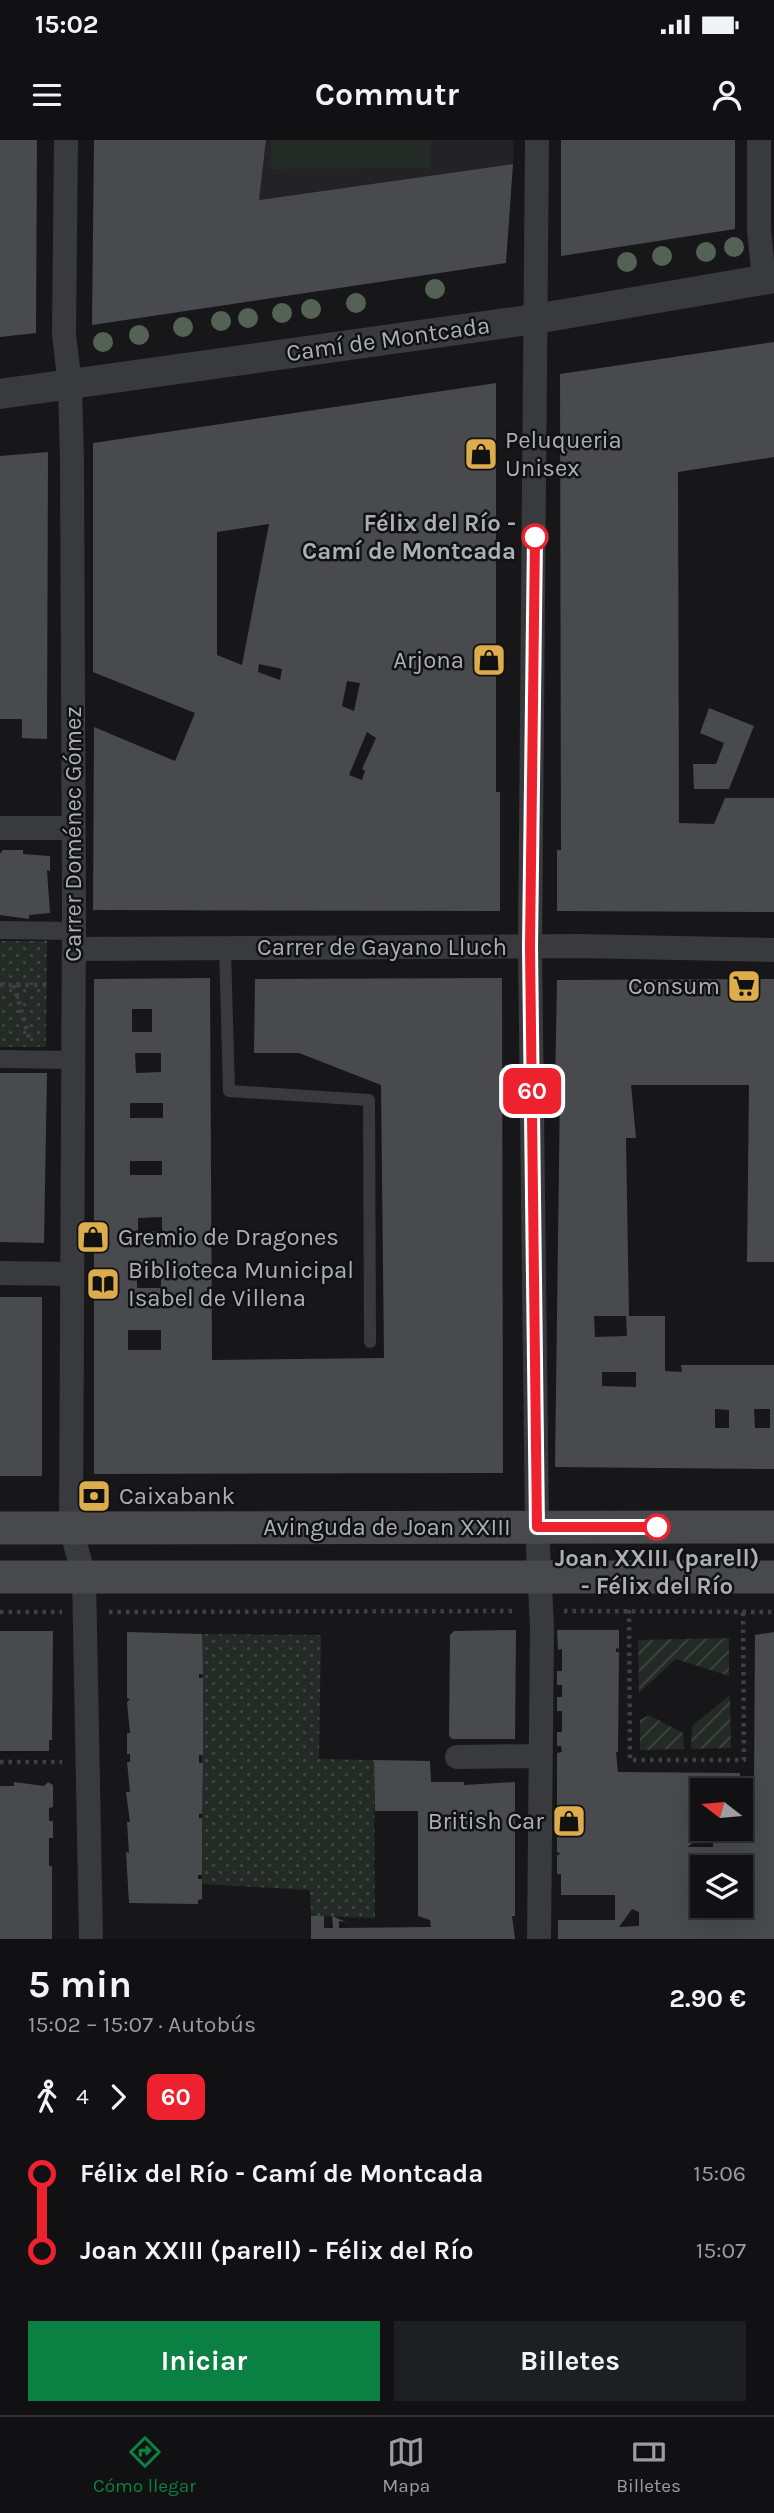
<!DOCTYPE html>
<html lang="es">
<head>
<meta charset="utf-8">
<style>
	:root { --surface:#111113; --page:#1e1f21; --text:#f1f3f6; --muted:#9c9da0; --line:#303133; --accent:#0b8043 }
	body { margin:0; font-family:Karla,sans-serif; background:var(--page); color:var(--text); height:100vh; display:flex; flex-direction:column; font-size:26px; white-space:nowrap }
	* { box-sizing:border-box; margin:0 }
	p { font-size:23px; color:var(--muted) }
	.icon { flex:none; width:38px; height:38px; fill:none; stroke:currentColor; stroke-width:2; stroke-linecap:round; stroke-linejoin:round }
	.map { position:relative; height:1799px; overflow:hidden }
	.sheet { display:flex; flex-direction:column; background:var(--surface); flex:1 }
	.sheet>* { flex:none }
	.badge { padding:0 14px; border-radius:10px; font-size:24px; line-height:46px }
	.needle { width:46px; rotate:286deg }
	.fabs { position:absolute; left:690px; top:1638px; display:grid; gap:14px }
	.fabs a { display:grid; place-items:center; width:63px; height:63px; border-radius:0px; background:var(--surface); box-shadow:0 7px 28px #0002,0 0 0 2px var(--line); font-size:35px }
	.map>.badge { position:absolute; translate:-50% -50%; box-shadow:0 0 0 4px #fff }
	.legs { display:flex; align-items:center; gap:10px; height:77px; padding:0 28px; font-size:23px }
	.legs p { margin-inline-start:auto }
	.head { display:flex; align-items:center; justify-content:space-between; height:119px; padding:0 28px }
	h1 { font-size:38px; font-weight:700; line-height:52px }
	.action { display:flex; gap:14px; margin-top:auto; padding:14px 28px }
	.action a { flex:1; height:80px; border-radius:0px; background:var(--accent); color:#fff; font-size:28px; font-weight:700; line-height:80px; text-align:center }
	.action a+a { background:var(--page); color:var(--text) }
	ul { padding:0 28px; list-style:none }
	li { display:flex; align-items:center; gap:24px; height:77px; font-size:26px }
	li i { display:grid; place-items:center; width:10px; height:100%; margin:0 9px; background:currentColor }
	li i::after { content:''; width:18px; height:18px; margin:-9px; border:5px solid; border-radius:50%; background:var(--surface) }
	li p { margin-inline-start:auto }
	li:first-child i { background:linear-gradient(#0000 50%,currentColor 0) }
	li:last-child i { background:linear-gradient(currentColor 50%,#0000 0) }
	.status { display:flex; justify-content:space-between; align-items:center; height:49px; padding:0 35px; background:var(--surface); direction:ltr }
	.status svg { height:19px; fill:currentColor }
	header { display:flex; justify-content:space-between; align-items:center; height:91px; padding:0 28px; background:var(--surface); font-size:32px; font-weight:700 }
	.tab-bar { display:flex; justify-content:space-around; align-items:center; height:98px; border-top:2px solid var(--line); background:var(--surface); font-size:19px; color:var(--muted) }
	.tab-bar a { display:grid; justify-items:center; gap:4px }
	.tab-bar .active { color:var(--accent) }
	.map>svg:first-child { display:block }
</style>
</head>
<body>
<div class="status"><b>15:02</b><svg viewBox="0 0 49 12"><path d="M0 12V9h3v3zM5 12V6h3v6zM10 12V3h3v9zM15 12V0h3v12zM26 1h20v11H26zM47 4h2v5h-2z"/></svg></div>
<header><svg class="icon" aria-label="menu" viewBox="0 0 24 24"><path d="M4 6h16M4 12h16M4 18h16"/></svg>Commutr<svg class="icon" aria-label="person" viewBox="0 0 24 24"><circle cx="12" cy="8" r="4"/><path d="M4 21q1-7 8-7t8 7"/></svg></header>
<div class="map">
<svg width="774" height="1799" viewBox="0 0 774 1799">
	<defs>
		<pattern id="park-dots" width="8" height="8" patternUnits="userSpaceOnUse" patternTransform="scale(1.75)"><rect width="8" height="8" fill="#242a25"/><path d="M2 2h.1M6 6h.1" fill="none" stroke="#414642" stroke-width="1.8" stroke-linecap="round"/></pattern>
		<pattern id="garden-furrows" width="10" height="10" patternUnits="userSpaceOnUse" patternTransform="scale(1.75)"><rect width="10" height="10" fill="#242a25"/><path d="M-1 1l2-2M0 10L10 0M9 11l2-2" fill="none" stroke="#414642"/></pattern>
	</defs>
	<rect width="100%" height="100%" fill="#171719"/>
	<!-- built -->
	<path fill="#232326" d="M266,0H513V24L259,60Z"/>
	<!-- grass -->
	<path fill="#242a25" d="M271,0H431V28L271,29Z"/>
	<!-- park -->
	<path fill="url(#park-dots)" d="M0,801H47L46,907H0Z
		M202,1494L321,1495L319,1619L374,1620L375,1778L311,1776L310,1750L202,1744Z"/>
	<!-- garden -->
	<path fill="url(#garden-furrows)" d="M729,1498V1536L676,1519L639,1553L638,1500Z
		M730,1555L731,1608L691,1609L692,1586Z
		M649,1575L683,1593L684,1609L640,1610V1580Z"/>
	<!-- building -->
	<path fill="#494a4e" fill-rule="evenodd" d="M0,0H37L36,193L0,197Z
		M94,0H266L259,60L513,24L506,123L92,185Z
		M561,0H735V89L561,116Z
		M774,202V317L678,332L679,683L714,684L725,658H774V772L557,771V710H561L560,234Z
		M496,243V652H500V771L93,770L94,587L175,621L195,573L93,532V303ZM269,384L242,525L217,515V392ZM259,524L282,529L280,540L258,532ZM347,541L360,543L354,571L342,566ZM367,592L376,598L362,629L365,631L362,640L349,635Z
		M48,312L47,599L22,598V579H0V316Z
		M709,568L754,586L729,649H694L693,624H716L724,603L700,593Z
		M3,710H23V714L50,716V731L47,730L50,773L29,775V779L0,775V714Z
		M210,838L212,1220L384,1218L381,945L299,913H254L255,839L502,838L503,1333L94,1334V839ZM132,869H152V892H132ZM135,913H161V932L136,933ZM130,963H163V978H130ZM130,1021H162V1035H130ZM162,1077V1091L138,1092V1078ZM137,1134H161V1148H137ZM128,1190H161V1210H128Z
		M774,839V1122H747L749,945H631L636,998H626L629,1176H665V1231L682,1232L681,1225H774V1329L555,1327L560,948H555L557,840ZM594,1176H626L627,1196L595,1197ZM602,1232H636V1247L602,1246ZM715,1269L729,1270V1288H715ZM754,1269H770V1288H755Z
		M0,933H47L44,1103L0,1102Z
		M0,1157H42V1336H0Z
		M516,1490L515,1599H452L449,1596L450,1495L454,1491Z
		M557,1490H619V1509L616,1508V1512H619L618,1612H616L618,1632L740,1633V1650H702V1689H707L688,1707H713V1689H748V1654L754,1649L755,1495L774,1492V1799H558V1780H615V1755H561V1734H557V1715L561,1714L557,1712V1613L562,1612L561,1606H557V1592H562V1571H557V1557H562V1545H557V1531H562V1509L558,1510ZM702,1727H740V1766H702ZM632,1769L639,1772V1786L619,1787Z
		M0,1491H53L52,1600H49V1611H0Z
		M127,1492L202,1494L203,1534H199V1538H203V1615H199V1623H203L202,1674H199V1678H202V1735H198V1739H202V1759L198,1760V1764L129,1763L126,1712L129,1713L127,1682H130L126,1652H130L127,1622H130V1614H127V1593H130L127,1562L130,1559L127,1558Z
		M374,1620L430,1621L431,1642H464V1645L515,1642V1776H512L515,1799H311V1776H324V1788H333L332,1776L346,1782L339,1781V1788L431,1787L430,1780L418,1776V1671H375Z
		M14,1642L44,1646L48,1642L53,1645V1667L49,1668V1681H53V1698H49V1726H52V1799H0V1646H14Z"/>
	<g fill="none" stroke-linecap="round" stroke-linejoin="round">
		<!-- path -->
		<path stroke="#3f4044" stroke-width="4.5" stroke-dasharray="3.5 5" stroke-linecap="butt" d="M0,845H48
			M14,845L29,898
			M629,1470L630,1620H744L743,1469
			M564,1471L774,1472
			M0,1472H62
			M109,1472L517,1471
			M0,1622H62"/>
		<!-- service -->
		<path stroke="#393a3e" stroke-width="12" d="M225,808L229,951L369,960L370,1202"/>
		<!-- pedestrian -->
		<path stroke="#393a3e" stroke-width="18" d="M0,790L74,791
			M0,919L72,920"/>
		<!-- minor -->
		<path stroke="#393a3e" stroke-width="24" d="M66,0L64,194L70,246L72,321L74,770L71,1389L84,1436L91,1799
			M537,0L530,807L537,1387L542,1487L539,1799
			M759,0V90L764,140
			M0,688H73
			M74,809L579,806L774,810
			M0,1133L72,1134
			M457,1617L540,1616"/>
		<!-- tertiary -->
		<path stroke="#393a3e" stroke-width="30" d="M0,254L535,179L774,138"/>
		<!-- secondary -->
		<path stroke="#47494d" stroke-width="33" d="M0,1388L774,1387
			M0,1437H774"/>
	</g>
	<!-- trees -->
	<g fill="#536255">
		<circle cx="734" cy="107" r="10"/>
		<circle cx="706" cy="112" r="10"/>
		<circle cx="662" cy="116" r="10"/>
		<circle cx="627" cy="122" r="10"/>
		<circle cx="435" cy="149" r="10"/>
		<circle cx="356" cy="163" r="10"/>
		<circle cx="311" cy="169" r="10"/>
		<circle cx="282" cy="173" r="10"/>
		<circle cx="248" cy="178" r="10"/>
		<circle cx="221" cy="181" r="10"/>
		<circle cx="183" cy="187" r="10"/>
		<circle cx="139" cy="195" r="10"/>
		<circle cx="103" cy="202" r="10"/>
	</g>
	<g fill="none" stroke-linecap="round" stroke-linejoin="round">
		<defs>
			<path id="line-1" d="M535,397L530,807L537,1387H657"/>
		</defs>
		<!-- line-1 casing -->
		<use href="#line-1" stroke="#fff" stroke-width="16"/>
		<!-- line-1 -->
		<use href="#line-1" stroke="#ed222e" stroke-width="10"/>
	</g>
	<!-- icons -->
	<defs>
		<symbol id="shop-square" viewBox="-11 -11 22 22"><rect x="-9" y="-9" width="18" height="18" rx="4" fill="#ddac4b" stroke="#121214"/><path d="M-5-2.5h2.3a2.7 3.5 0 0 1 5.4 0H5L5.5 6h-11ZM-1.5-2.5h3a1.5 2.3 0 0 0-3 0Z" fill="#111"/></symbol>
		<symbol id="supermarket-square" viewBox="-11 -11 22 22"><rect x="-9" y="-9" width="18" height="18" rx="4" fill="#ddac4b" stroke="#121214"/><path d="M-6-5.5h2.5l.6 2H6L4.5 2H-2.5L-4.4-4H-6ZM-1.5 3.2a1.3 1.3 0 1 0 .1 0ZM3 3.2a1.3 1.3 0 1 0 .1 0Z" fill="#111"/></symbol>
		<symbol id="library-square" viewBox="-11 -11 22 22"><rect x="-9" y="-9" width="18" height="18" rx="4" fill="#ddac4b" stroke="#121214"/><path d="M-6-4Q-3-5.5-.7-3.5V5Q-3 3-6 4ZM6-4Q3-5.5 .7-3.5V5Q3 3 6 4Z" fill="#111"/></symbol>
		<symbol id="bank-square" viewBox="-11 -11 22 22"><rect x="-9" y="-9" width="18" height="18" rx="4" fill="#ddac4b" stroke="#121214"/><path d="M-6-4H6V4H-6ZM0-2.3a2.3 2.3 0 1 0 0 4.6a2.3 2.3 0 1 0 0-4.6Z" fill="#111"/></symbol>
	</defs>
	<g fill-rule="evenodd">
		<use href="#shop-square" x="462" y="295" width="38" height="38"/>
		<use href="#shop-square" x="470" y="501" width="38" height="38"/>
		<use href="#supermarket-square" x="725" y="827" width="38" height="38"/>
		<use href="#shop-square" x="74" y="1078" width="38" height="38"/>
		<use href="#library-square" x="84" y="1125" width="38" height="38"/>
		<use href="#bank-square" x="75" y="1337" width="38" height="38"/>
		<use href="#shop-square" x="550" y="1662" width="38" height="38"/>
	</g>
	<!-- markers -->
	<g fill="#fff" stroke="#ed222e" stroke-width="3.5">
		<circle cx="535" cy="397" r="12"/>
		<circle cx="657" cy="1387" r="12"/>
	</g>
	<g text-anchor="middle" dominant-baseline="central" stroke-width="5" stroke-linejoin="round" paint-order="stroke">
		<!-- street labels -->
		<g font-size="24" fill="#abafb7" stroke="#121214">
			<text transform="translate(388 199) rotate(-8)">Camí de Montcada</text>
			<text transform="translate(73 694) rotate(-90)">Carrer Doménec Gómez</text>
			<text x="382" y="807">Carrer de Gayano Lluch</text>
			<text x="387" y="1387">Avinguda de Joan XXIII</text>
		</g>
		<!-- poi labels -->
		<g font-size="24" fill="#abafb7" stroke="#121214" text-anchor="start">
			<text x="505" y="300">Peluqueria<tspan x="505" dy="28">Unisex</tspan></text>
			<text x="464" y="520" text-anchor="end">Arjona</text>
			<text x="720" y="846" text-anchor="end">Consum</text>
			<text x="118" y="1097">Gremio de Dragones</text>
			<text x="128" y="1130">Biblioteca Municipal<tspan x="128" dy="28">Isabel de Villena</tspan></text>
			<text x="119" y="1356">Caixabank</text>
			<text x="544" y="1681" text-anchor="end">British Car</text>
		</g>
		<!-- stop labels -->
		<g font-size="24" font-weight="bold" fill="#abafb7" stroke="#121214" text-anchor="end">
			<text x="516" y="383">Félix del Río -<tspan x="516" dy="28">Camí de Montcada</tspan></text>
			<text x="657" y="1418" text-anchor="middle">Joan XXIII (parell)<tspan x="657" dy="28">- Félix del Río</tspan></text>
		</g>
	</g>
</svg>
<div class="fabs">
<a><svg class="needle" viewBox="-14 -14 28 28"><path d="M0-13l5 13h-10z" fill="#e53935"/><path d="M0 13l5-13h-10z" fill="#9c9da0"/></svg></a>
<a><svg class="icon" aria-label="layers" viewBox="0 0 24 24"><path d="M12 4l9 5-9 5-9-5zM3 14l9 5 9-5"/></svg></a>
</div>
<b class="badge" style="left:532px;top:951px;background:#ed222e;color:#fff">60</b>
</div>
<section class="sheet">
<div class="head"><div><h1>5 min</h1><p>15:02 – 15:07 · Autobús</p></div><b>2.90 €</b></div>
<div class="legs"><svg class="icon" aria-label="walk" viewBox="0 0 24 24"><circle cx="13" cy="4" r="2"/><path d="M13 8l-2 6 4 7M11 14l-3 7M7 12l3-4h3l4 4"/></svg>4<svg class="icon" aria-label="forward" viewBox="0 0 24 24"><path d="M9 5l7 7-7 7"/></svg><b class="badge" style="background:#ed222e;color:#fff">60</b></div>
<ul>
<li><i style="color:#ed222e"></i><b>Félix del Río - Camí de Montcada</b><p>15:06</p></li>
<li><i style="color:#ed222e"></i><b>Joan XXIII (parell) - Félix del Río</b><p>15:07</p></li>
</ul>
<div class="action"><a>Iniciar</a><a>Billetes</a></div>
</section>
<nav class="tab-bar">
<a class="active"><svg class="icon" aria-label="directions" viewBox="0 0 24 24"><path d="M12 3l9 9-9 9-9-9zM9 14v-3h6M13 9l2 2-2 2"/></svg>Cómo llegar</a>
<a><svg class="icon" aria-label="map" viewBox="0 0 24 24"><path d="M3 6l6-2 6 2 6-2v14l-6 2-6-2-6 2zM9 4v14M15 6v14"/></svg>Mapa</a>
<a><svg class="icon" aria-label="tickets" viewBox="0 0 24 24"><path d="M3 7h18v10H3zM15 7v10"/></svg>Billetes</a>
</nav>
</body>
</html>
